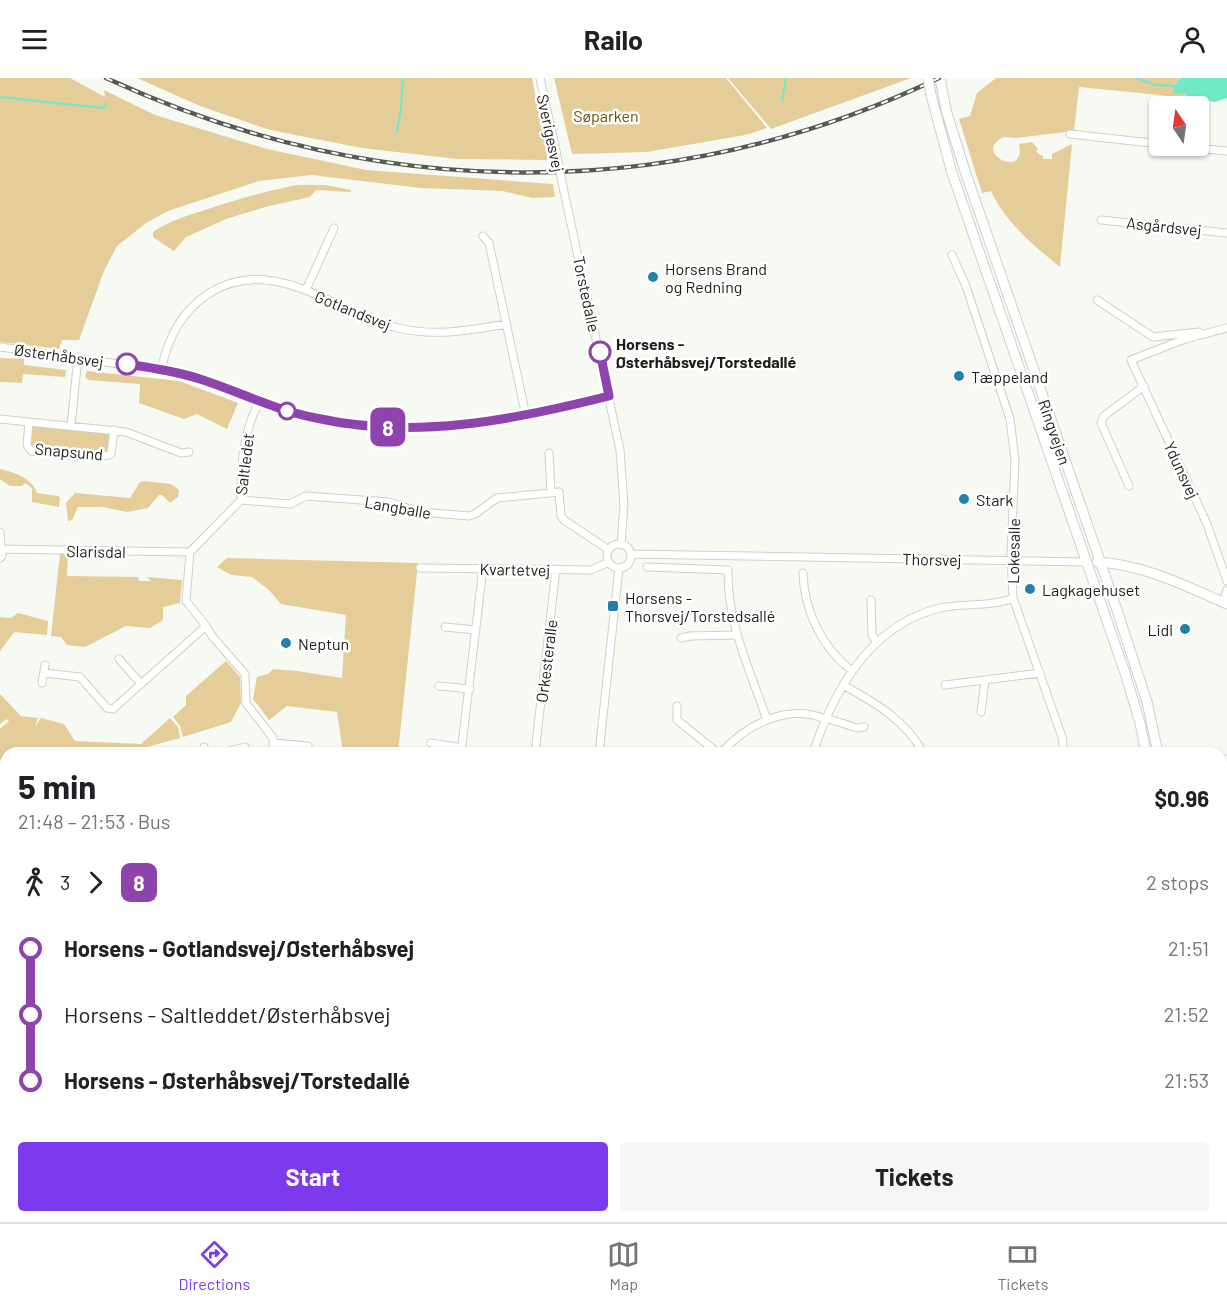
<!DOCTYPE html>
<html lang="en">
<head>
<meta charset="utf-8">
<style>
	:root { --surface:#fff; --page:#f6f6f6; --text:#202124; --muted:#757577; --line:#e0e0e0; --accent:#7c3aed }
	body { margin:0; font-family:Barlow,sans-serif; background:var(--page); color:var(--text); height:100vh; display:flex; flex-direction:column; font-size:22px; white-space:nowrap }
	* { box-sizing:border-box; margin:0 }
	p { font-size:20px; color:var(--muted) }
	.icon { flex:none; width:33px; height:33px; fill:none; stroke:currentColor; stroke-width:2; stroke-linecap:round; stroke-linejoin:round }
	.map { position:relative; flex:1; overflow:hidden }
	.drawer { position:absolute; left:0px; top:669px; width:1227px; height:476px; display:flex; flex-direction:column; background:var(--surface); border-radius:18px 18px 0 0; box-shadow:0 2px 4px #0004 }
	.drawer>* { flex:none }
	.badge { padding:0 12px; border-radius:9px; font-size:21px; line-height:39px }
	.needle { width:39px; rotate:347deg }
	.controls { position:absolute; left:1149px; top:18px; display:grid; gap:12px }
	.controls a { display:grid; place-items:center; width:60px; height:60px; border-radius:6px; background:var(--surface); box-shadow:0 2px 4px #0004; font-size:30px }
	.map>.badge { position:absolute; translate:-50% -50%; box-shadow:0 0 0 3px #fff }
	.legs { display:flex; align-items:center; gap:9px; height:66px; padding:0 18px; font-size:20px }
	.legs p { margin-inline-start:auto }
	.overview { display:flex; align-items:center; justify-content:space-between; height:102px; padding:0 18px }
	h1 { font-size:33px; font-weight:700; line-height:45px }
	.cta { display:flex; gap:12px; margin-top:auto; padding:12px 18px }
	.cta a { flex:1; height:69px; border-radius:6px; background:var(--accent); color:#fff; font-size:24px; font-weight:700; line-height:69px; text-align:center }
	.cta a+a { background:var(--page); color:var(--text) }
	ul { padding:0 18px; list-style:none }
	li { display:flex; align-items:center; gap:21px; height:66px; font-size:22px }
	li i { display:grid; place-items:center; width:9px; height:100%; margin:0 8px; background:currentColor }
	li i::after { content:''; width:15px; height:15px; margin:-8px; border:4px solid; border-radius:50%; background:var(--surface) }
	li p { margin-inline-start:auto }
	li:first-child i { background:linear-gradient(#0000 50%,currentColor 0) }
	li:last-child i { background:linear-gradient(currentColor 50%,#0000 0) }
	header { display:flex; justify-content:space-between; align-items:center; height:78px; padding:0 18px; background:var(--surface); font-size:27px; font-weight:700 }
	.menu { display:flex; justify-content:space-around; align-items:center; height:84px; border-top:2px solid var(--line); background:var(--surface); font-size:16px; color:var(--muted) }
	.menu a { display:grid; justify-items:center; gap:3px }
	.menu .selected { color:var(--accent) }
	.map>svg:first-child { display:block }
</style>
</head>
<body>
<header><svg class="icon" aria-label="menu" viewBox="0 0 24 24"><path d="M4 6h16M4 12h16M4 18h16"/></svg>Railo<svg class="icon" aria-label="person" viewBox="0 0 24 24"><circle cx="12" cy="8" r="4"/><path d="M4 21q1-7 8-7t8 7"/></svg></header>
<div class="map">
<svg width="1227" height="1144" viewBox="0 0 1227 1144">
	<rect width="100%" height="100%" fill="#f6faf2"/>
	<!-- green -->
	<path fill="#e4cd99" d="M0,0H70L105,19L104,12L155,37L267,71L366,92L553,106L555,119L532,120L503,113L421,110L312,97L259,103L168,133L146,145L117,168L104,193L79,262H62L59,271L0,264Z
		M137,0H532L548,82L457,81L362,70L270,52L200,28Z
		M554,0H726L767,50L745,57L647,74L572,76Z
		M728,0H911L771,51Z
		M996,0H1180L1174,8L1189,20L1079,9L1074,53L1015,60L1004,59C970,74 1027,103 1019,66L1032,64L1038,71L1036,73L1040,77L1043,78V81H1052V76L1072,66L1060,189C1033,167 1006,145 991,113L982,115L959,41L970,38L977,15Z
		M297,107H325L351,112V114L316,112L310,119L265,129L226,141L186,159L174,173L153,159V154C169,143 186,138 205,132C236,122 266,113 297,107Z
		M0,280L24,281V287L66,292L65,299L23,296L22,305L0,304Z
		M87,293L179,303L238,325L227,351L197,336L184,341L139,325L140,306L88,302L85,298Z
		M33,347L108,354L111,357L109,376L106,378L30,370V349Z
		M0,391C14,394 32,400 37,415L58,418L60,420L59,429L32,424V410L25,405L22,408H10L0,401Z
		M145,403L171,406L179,412L178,419L170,425L162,417H159L148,430L127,434L102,429H78L72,442L68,443L66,425L75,415L130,420L140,404Z
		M60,476H68L67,498L138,499L139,503H151L147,499L182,502L180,525L163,529V542L150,550L126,548L85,569L67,567L61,559L51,558Z
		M227,480L418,485L398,675H343L337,634L287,628L269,642L253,621L257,599L268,596L273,591L297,593L342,600L346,537L281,526L269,512L252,499L231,497L217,489Z
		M18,535L48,543L47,557L14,554L0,573V539L11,540Z
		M226,583L240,599L241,625L231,644L183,659L180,648L173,639L186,627V618Z
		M0,616L21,638L38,640L35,649L41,640L64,646L75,663L141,666L170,640L178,649L180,660L125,675H6V693L0,681V651L9,643L7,641L0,646Z
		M6,765V1138L104,1139L106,1144H0V821L6,819L0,802V768Z
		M185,1139H257L260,1144H186Z"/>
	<!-- water -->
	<path fill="#72e9c6" d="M1180,0H1227V20L1215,24L1189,20L1185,16L1173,15L1174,8Z"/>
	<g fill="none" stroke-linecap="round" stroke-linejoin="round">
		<!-- stream -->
		<path stroke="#72e9c6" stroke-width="2" d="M1137,0L1155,7L1174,8
			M0,19L102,30L106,26
			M782,23L786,0
			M397,54L401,30L403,0"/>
		<defs>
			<path id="minor" d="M540,0L556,73
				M1070,56L1160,66
				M1174,68L1227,73
				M563,109L620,372L624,427L621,467
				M1101,142L1227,155
				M483,158L489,165L526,338
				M952,177L966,208L1010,341L1015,382L1011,476L1013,520L1062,659L1064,675
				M306,212L334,150
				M1097,222L1153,259L1199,254
				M1227,250L1185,261L1131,282L1207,446L1227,503
				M0,269L161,292L205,303L271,329L315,340L371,349L452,347L507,341L609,318
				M161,292C168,260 181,234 208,216C273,174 336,235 398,250C436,259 470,252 507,246
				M259,324C243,354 240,389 241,422L190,474L186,523L206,548L212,558L245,596L246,625L273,660V675
				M0,341L126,354L181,375L189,374
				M29,344L27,367L31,373C47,375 100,383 111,376L114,352
				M71,348L78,279
				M549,375L551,415
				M1129,408L1101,345L1104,338L1144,308
				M241,422L290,426L306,418L389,424L420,434L469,438L475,436L497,420L559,414L561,438L564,442L609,472
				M0,454L2,478L0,480
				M607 478a12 12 0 1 1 24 0a12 12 0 1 1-24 0Z
				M1,471L190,474
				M630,476L1085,484
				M647,489L728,492C727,545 750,592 767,642
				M420,490L591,492L609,484
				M803,495C804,532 822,570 851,592
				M871,522L872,557L876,563
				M1223,524L1227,512
				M445,549L476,552
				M681,560L690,558L737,557
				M119,581L141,606
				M44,595L80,599L107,630L113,631L206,548
				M42,605L45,587
				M843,607C874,624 907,643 923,675
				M945,607L1040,595
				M439,608L470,611
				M677,628V642L718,675
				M981,634L985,603
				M826,640L857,650L864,649
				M274,665L308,668L307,675
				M431,665L462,670
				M204,669L206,675
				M222,675L245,669
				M461,675L483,490
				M535,675L556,491
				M599,675L619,490
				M721,675C746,647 787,625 825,641
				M813,675C834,611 870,547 940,530C964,525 991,529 1013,520
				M1221,693L1227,681
				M1221,711L1227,696
				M0,762L6,759
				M1221,991L1227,970
				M1221,1029L1227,1031
				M179,1138L180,1144
				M431,1138L498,1144
				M570,1138L571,1144
				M780,1138V1144
				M1121,1138L1158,1144
				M1208,1138V1144
				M333,1143L356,1144
				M379,1144V1138
				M426,1144V1138
				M960,1144L962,1138
				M1091,1144L1093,1138"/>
			<path id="major" d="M940,0L946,32L964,90L1118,535L1147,624L1158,675
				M931,17L952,95L1125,595L1140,645L1146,675
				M1097,484C1142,486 1186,508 1227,526
				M1033,1144L1036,1138"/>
		</defs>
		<!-- minor casing -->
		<use href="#minor" stroke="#ccd1c8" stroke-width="9"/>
		<!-- major casing -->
		<use href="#major" stroke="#ccd1c8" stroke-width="11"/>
		<!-- minor -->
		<use href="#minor" stroke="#fff" stroke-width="7"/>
		<!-- major -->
		<use href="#major" stroke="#fff" stroke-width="9"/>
		<defs>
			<path id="rail" d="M106,0C375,124 671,128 939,0"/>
		</defs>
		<!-- rail casing -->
		<use href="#rail" stroke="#575955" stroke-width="4.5"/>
		<!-- rail -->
		<use href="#rail" stroke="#fff" stroke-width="2" stroke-dasharray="7" stroke-linecap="butt"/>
		<defs>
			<path id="minor-bridge" d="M556,73L563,109"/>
			<path id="major-bridge" d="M928,0L931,17"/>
		</defs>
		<!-- minor-bridge casing -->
		<use href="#minor-bridge" stroke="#ccd1c8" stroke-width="9" stroke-linecap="butt"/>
		<!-- major-bridge casing -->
		<use href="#major-bridge" stroke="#ccd1c8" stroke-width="11" stroke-linecap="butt"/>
		<!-- minor-bridge -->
		<use href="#minor-bridge" stroke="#fff" stroke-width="7"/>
		<!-- major-bridge -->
		<use href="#major-bridge" stroke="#fff" stroke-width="9"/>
	</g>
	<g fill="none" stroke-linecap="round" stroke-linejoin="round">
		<defs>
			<path id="line-1" d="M127,286C153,290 179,294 203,302C242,315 275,332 316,340C414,362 514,342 609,318L600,274"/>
		</defs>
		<!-- line-1 casing -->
		<use href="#line-1" stroke="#fff" stroke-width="14"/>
		<!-- line-1 -->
		<use href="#line-1" stroke="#8e44ad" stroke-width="9"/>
	</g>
	<!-- markers -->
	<g fill="#2380ad" stroke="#fff" stroke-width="2">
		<circle cx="653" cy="199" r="6"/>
		<circle cx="959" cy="298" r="6"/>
		<circle cx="964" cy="421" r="6"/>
		<circle cx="1030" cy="511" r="6"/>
		<rect x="607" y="522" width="12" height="12" rx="3"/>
		<circle cx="1185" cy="551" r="6"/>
		<circle cx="286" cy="565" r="6"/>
	</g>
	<g fill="#fff" stroke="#8e44ad" stroke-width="3">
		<circle cx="600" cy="274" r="10"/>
		<circle cx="127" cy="286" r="10"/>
		<circle cx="287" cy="333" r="8"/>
	</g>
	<g text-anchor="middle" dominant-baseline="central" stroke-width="5" stroke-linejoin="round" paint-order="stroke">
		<!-- park labels -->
		<g font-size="16" fill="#6b5206" stroke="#fff">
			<text x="606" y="37">Søparken</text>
		</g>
		<!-- street labels -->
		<g font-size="16" fill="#1c1e1b" stroke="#fff">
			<text transform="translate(551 55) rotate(78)">Sverigesvej</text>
			<text transform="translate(1164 148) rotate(6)">Asgårdsvej</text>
			<text transform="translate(587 216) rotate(78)">Torstedalle</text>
			<text transform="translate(353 232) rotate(22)">Gotlandsvej</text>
			<text transform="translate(59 277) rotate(8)">Østerhåbsvej</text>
			<text transform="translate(1055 354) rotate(71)">Ringvejen</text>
			<text transform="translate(69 373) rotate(5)">Snapsund</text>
			<text transform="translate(244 386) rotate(-83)">Saltledet</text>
			<text transform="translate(1182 392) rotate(65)">Ydunsvej</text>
			<text transform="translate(398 429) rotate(10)">Langballe</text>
			<text transform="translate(96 473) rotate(1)">Slarisdal</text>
			<text transform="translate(1013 473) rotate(-89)">Lokesalle</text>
			<text transform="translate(932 481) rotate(1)">Thorsvej</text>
			<text transform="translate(515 491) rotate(1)">Kvartetvej</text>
			<text transform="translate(546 583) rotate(-83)">Orkesteralle</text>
		</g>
		<!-- poi labels -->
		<g font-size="16" fill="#1c1e1b" stroke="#fff" text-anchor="start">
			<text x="665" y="190">Horsens Brand<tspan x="665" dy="18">og Redning</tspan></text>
			<text x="971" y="298">Tæppeland</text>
			<text x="976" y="421">Stark</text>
			<text x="1042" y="511">Lagkagehuset</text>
			<text x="625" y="519">Horsens -<tspan x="625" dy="18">Thorsvej/Torstedsallé</tspan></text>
			<text x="1173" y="551" text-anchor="end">Lidl</text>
			<text x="298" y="565">Neptun</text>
		</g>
		<!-- stop labels -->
		<g font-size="16" font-weight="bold" fill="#1c1e1b" stroke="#fff" text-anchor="start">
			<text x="616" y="265">Horsens -<tspan x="616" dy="18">Østerhåbsvej/Torstedallé</tspan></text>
		</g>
	</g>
</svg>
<div class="controls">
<a><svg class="needle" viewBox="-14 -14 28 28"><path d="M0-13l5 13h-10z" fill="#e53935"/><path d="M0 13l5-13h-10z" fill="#757577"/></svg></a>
</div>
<b class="badge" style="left:388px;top:349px;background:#8e44ad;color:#fff">8</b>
<section class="drawer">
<div class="overview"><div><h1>5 min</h1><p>21:48 – 21:53 · Bus</p></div><b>$0.96</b></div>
<div class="legs"><svg class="icon" aria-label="walk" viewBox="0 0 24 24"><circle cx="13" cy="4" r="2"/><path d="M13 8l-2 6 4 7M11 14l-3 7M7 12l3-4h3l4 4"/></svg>3<svg class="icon" aria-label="forward" viewBox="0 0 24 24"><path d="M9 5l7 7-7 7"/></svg><b class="badge" style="background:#8e44ad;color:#fff">8</b><p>2 stops</p></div>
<ul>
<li><i style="color:#8e44ad"></i><b>Horsens - Gotlandsvej/Østerhåbsvej</b><p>21:51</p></li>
<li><i style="color:#8e44ad"></i><span>Horsens - Saltleddet/Østerhåbsvej</span><p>21:52</p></li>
<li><i style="color:#8e44ad"></i><b>Horsens - Østerhåbsvej/Torstedallé</b><p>21:53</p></li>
</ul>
<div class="cta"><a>Start</a><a>Tickets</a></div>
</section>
</div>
<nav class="menu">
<a class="selected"><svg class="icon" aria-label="directions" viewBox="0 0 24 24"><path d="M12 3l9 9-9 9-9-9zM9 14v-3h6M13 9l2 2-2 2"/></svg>Directions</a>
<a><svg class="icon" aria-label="map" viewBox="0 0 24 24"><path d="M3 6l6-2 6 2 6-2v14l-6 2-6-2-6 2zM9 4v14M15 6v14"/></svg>Map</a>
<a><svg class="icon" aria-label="tickets" viewBox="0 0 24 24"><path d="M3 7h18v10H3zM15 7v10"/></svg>Tickets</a>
</nav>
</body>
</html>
